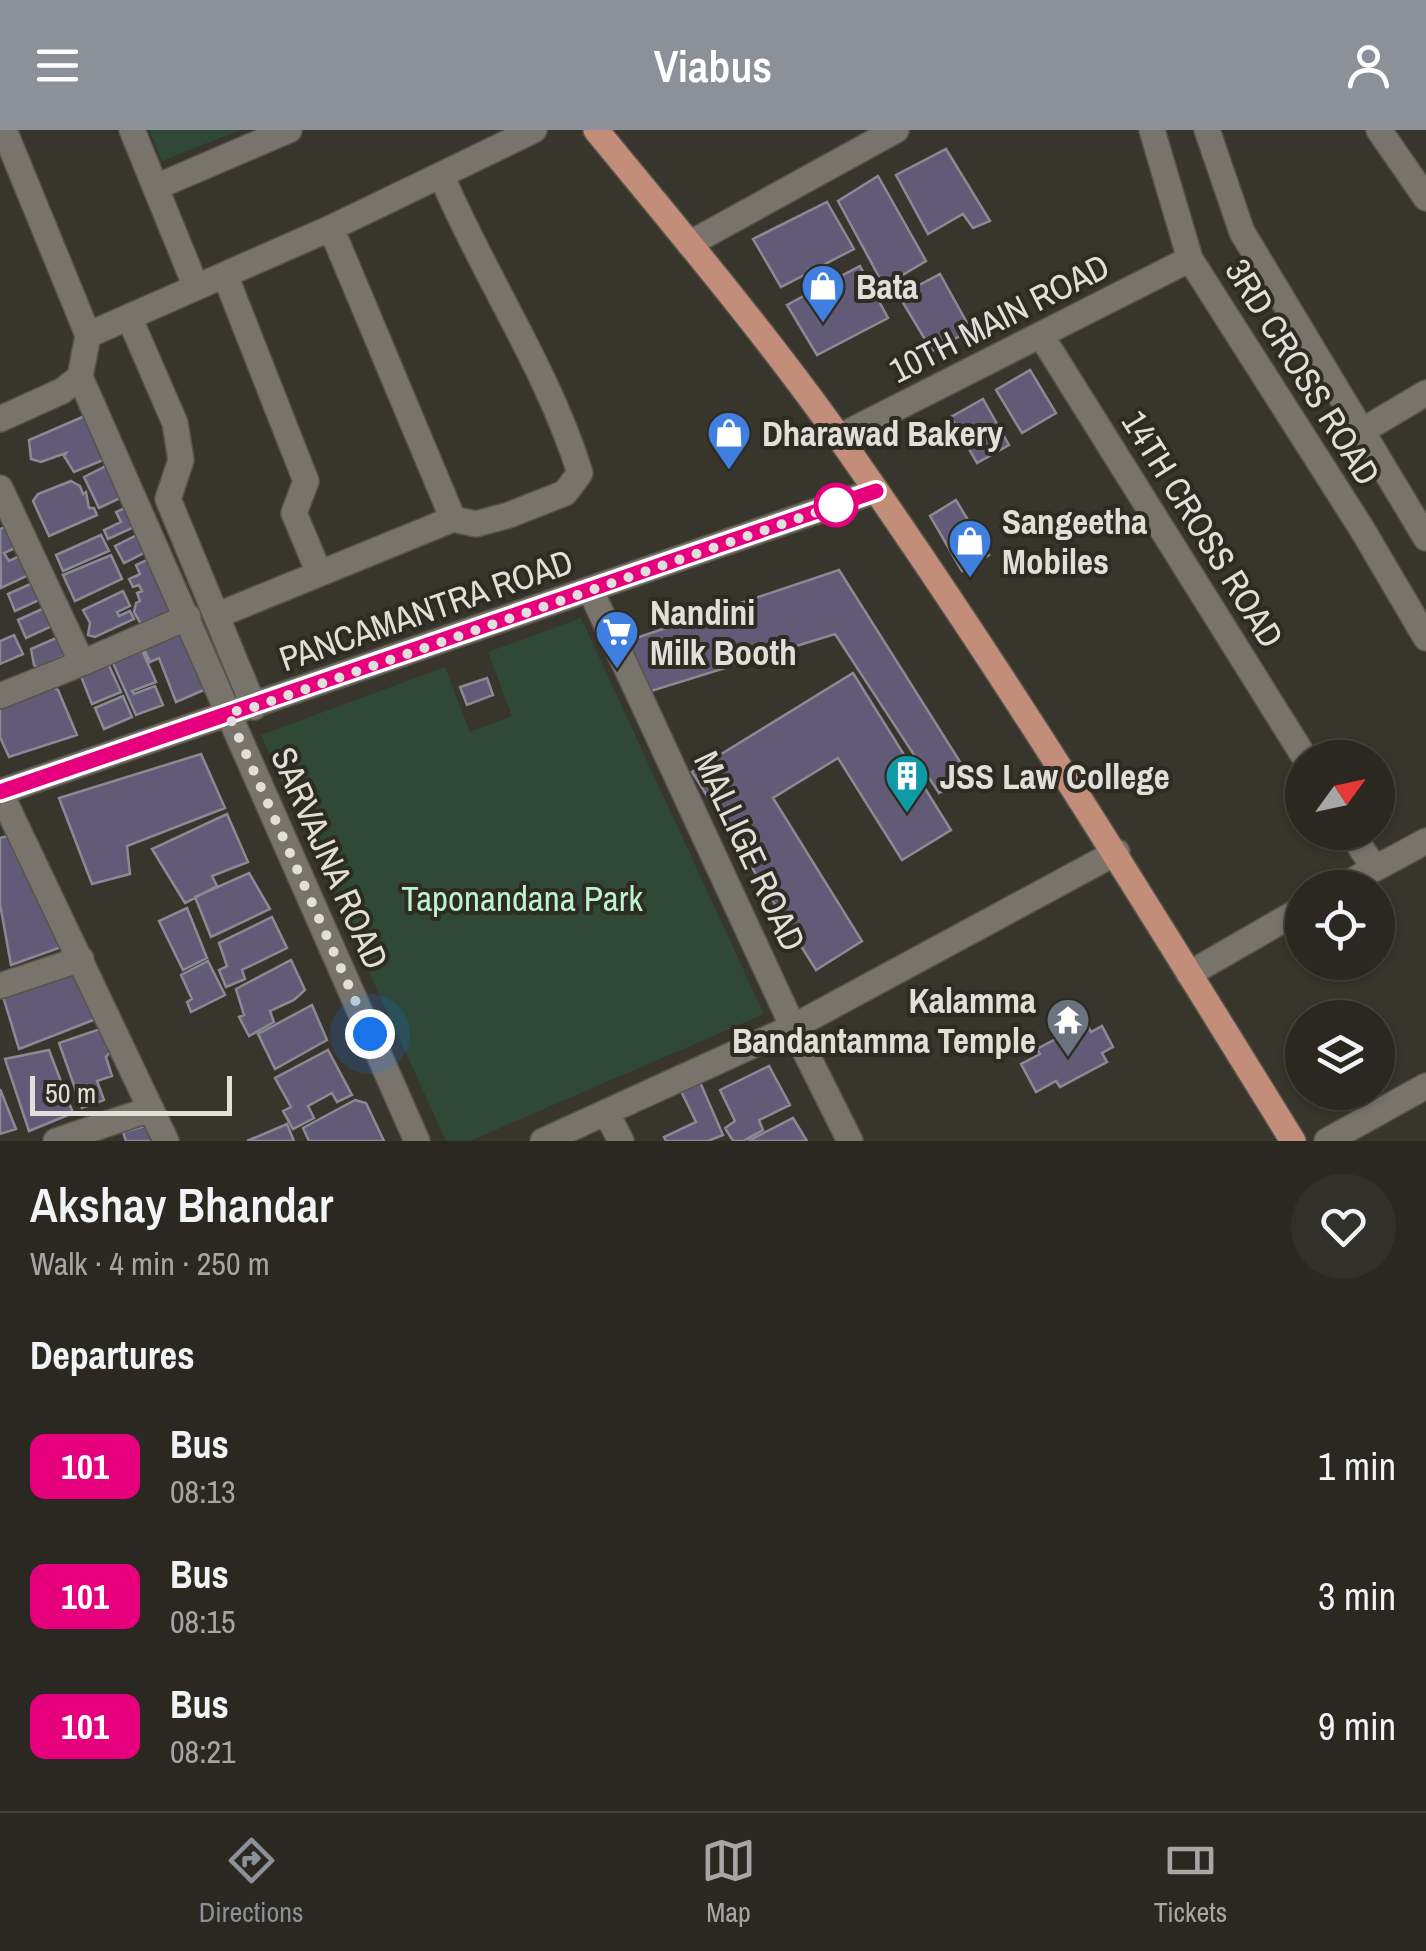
<!DOCTYPE html>
<html lang="en">
<head>
<meta charset="utf-8">
<style>
	:root { --surface:#2a2821; --page:#32302a; --text:#f1f3f6; --muted:#a5a6a5; --line:#46443f; --accent:#8c9099 }
	body { margin:0; font-family:"Archivo Narrow",sans-serif; background:var(--page); color:var(--text); height:100vh; display:flex; flex-direction:column; font-size:38px; white-space:nowrap }
	* { box-sizing:border-box; margin:0 }
	p { font-size:32px; color:var(--muted) }
	.icon { flex:none; width:55px; height:55px; fill:none; stroke:currentColor; stroke-width:2; stroke-linecap:round; stroke-linejoin:round }
	.map { position:relative; height:1011px; overflow:hidden }
	.side { display:flex; flex-direction:column; background:var(--surface); flex:1 }
	.side>* { flex:none }
	.badge { padding:0 20px; border-radius:15px; font-size:35px; line-height:65px }
	.needle { width:65px; rotate:57deg }
	.fabs { position:absolute; left:1285px; top:610px; display:grid; gap:20px }
	.fabs a { display:grid; place-items:center; width:110px; height:110px; border-radius:50%; background:var(--surface); box-shadow:0 2px 8px #0004,0 0 0 2px var(--line); font-size:50px }
	.scale { position:absolute; left:30px; bottom:25px; width:202px; box-sizing:border-box; padding-left:10px; border:5px solid #e1dfd9; border-top:0; font-size:28px; line-height:35px; white-space:nowrap; color:#e1dfd9; -webkit-text-stroke:8px #2e2b23; paint-order:stroke }
	.you { position:absolute; width:50px; height:50px; margin:-25px; border:8px solid #fff; border-radius:50%; background:#1a73e8; box-shadow:0 0 0 15px #1a73e833 }
	.map>.badge { position:absolute; translate:-50% -50%; box-shadow:0 0 0 5px #fff }
	h2 { padding:0 30px; font-size:38px; line-height:90px }
	.round { display:grid; place-items:center; flex:none; width:105px; height:105px; border-radius:52px; background:var(--page) }
	.summary { display:flex; align-items:center; justify-content:space-between; height:170px; padding:0 30px }
	h1 { font-size:48px; font-weight:600; line-height:75px }
	ul { padding:0; list-style:none }
	li { display:flex; align-items:center; gap:30px; height:130px; padding:0 30px }
	li div { flex:1 }
	li b { display:block; font-size:38px }
	li em { font-style:normal }
	li .badge { min-width:110px; font-weight:700; text-align:center }
	header { display:flex; justify-content:space-between; align-items:center; height:130px; padding:0 30px; background:var(--accent); color:#fff; font-size:45px; font-weight:600 }
	.menu { display:flex; justify-content:space-around; align-items:center; height:140px; border-top:2px solid var(--line); background:var(--surface); font-size:28px; color:var(--muted) }
	.menu a { display:grid; justify-items:center; gap:5px }
	.menu .selected { color:var(--accent) }
	.map>svg:first-child { display:block }
</style>
</head>
<body>
<header><svg class="icon" aria-label="menu" viewBox="0 0 24 24"><path d="M4 6h16M4 12h16M4 18h16"/></svg>Viabus<svg class="icon" aria-label="person" viewBox="0 0 24 24"><circle cx="12" cy="8" r="4"/><path d="M4 21q1-7 8-7t8 7"/></svg></header>
<div class="map">
<svg width="1426" height="1011" viewBox="0 0 1426 1011">
	<rect width="100%" height="100%" fill="#38352c"/>
	<!-- green -->
	<path fill="#2f4837" d="M149,0H240L162,31Z
		M581,488L764,884L470,1011H446L261,605L445,537L470,602L512,586L488,522Z"/>
	<!-- building -->
	<path fill="#615b78" stroke="#8b8993" stroke-width="2.5" d="M946,19L990,91L973,98L963,84L928,104L896,45Z
		M878,46L926,131L884,156L838,71Z
		M827,72L854,119L781,157L753,109Z
		M860,136L888,188L817,225L787,175Z
		M940,144L971,200L932,221L899,166Z
		M1030,240L1056,283L1022,303L996,260Z
		M983,269L1009,315L977,333L951,287Z
		M94,282L113,326L74,342L64,326L66,323L41,332L31,329L29,310Z
		M114,332L129,364L99,378L84,347Z
		M71,351L80,356L83,364L86,362L89,378H94L97,385L49,406L33,371L38,364Z
		M956,370L989,425L962,441L930,386Z
		M136,373L145,392L108,409L104,400L121,392L116,382Z
		M24,389L33,410L4,423L9,431L37,418L46,437L1,458L0,399Z
		M143,402L152,419L124,433L115,416Z
		M101,405L109,421L63,441L56,425Z
		M161,423L194,479L141,494L134,482L136,473L140,471L137,463L142,461L139,455L133,457L129,449L140,444L136,435Z
		M111,425L122,449L75,471L63,445Z
		M839,440L969,646L939,663L835,504L651,561L627,511Z
		M51,445L59,461L15,481L8,464Z
		M123,461L130,476L117,482L119,486L130,481L134,489L95,507L88,505L90,493L83,480Z
		M62,470L69,488L26,508L18,490Z
		M194,493L220,553L176,572L159,528L150,532L142,515Z
		M72,501L80,519L38,538L34,535L31,519Z
		M14,505L23,524L0,534V511Z
		M141,518L156,552L132,561L134,564L155,556L163,575L136,585L112,531Z
		M106,529L121,562L92,574L78,539Z
		M853,543L951,700L902,730L838,628L773,668L862,811L816,840L692,642Z
		M487,548L493,565L467,575L460,557Z
		M47,554L58,560L77,605L9,627L0,607V569Z
		M123,566L132,587L104,599L95,578Z
		M201,624L225,678L127,716L130,744L92,754L59,668Z
		M227,684L248,732L212,746L217,756L185,773L152,719Z
		M14,704L67,815L11,835L0,774V708Z
		M249,743L270,779L211,807L195,767Z
		M187,778L207,828L183,840L159,791Z
		M272,787L287,818L242,840L245,849L226,857L219,840L227,836L219,813Z
		M291,830L305,860L294,870L270,881L274,892L249,906L239,887L244,885L236,859Z
		M208,831L225,865L191,882L187,872L192,869L181,845Z
		M74,840L96,889L19,919L2,863Z
		M312,875L327,910L275,939L258,904Z
		M1086,893L1091,902L1102,896L1113,917L1102,923L1107,932L1060,957L1056,951L1036,962L1021,934L1040,924L1037,919Z
		M103,898L111,921L106,927L112,946L97,951L104,970L82,978L59,913Z
		M49,920L73,983L29,1001L5,929Z
		M328,920L352,965L337,972L332,963L308,976L314,988L293,999L283,981L291,977L275,948Z
		M769,936L790,975L759,990L763,1000L743,1011H733L725,998L735,991L720,960Z
		M700,952L723,1005L708,1011H666L664,1007L696,992L681,961Z
		M0,959L16,999L0,1004Z
		M355,970L366,973L384,1011H309L303,998Z
		M793,988L807,1011H748Z
		M152,994L159,1011H126L123,1002Z
		M287,994L294,1011H247Z"/>
	<g fill="none" stroke-linecap="round" stroke-linejoin="round">
		<defs>
			<path id="minor" d="M4,0L88,205
				M132,0L196,157
				M1152,0L1190,129L1362,399L1426,508
				M1207,0L1242,102L1426,408
				M1379,0L1426,68
				M442,47C484,146 548,240 580,343L565,363L509,385L476,394L453,389
				M156,57L289,0
				M689,114L896,0
				M225,145L306,351L294,383L319,443
				M129,187L175,293L181,330L168,369L254,577
				M88,205L331,98L534,0
				M1042,207L1305,628
				M80,247L417,1011
				M0,289L62,261L80,247L88,205
				M1362,301L1426,263
				M839,307L1190,129
				M0,358L82,533L0,566
				M590,459L793,897L850,1011
				M218,485L453,389L331,98
				M82,533L188,487
				M0,662L875,361
				M0,662L166,1011
				M1351,702L1374,738
				M1339,758L1426,711
				M1189,844L1302,779
				M0,856L81,829
				M606,982L621,1011
				M56,1011L151,979
				M543,1011L793,897L1117,722
				M1327,1011L1426,956"/>
			<path id="major" d="M596,0C679,101 765,203 841,310C1001,537 1147,775 1293,1011"/>
		</defs>
		<!-- minor casing -->
		<use href="#minor" stroke="#56534c" stroke-width="28"/>
		<!-- major casing -->
		<use href="#major" stroke="#56534c" stroke-width="28"/>
		<!-- minor -->
		<use href="#minor" stroke="#78746b" stroke-width="25"/>
		<!-- major -->
		<use href="#major" stroke="#c28d79" stroke-width="25"/>
	</g>
	<g fill="none" stroke-linecap="round" stroke-linejoin="round">
		<defs>
			<path id="line" d="M0,662L876,361"/>
		</defs>
		<!-- line casing -->
		<use href="#line" stroke="#fff" stroke-width="22"/>
		<!-- line -->
		<use href="#line" stroke="#e6007e" stroke-width="15"/>
		<!-- walk -->
		<path stroke="#e1dfd9" stroke-width="10" stroke-dasharray="0 18" d="M370,904L228,583L254,577L840,374L836,375"/>
	</g>
	<!-- icons -->
	<defs>
		<symbol id="shop-pin" viewBox="-11 -11 22 30"><path d="M0 17L-7.5 6A9.5 9.5 0 1 1 7.5 6Z" fill="#3f7fe0" stroke="#2e2b23"/><path d="M-5-2.5h2.3a2.7 3.5 0 0 1 5.4 0H5L5.5 6h-11ZM-1.5-2.5h3a1.5 2.3 0 0 0-3 0Z" fill="#fff"/></symbol>
		<symbol id="supermarket-pin" viewBox="-11 -11 22 30"><path d="M0 17L-7.5 6A9.5 9.5 0 1 1 7.5 6Z" fill="#3f7fe0" stroke="#2e2b23"/><path d="M-6-5.5h2.5l.6 2H6L4.5 2H-2.5L-4.4-4H-6ZM-1.5 3.2a1.3 1.3 0 1 0 .1 0ZM3 3.2a1.3 1.3 0 1 0 .1 0Z" fill="#fff"/></symbol>
		<symbol id="building-pin" viewBox="-11 -11 22 30"><path d="M0 17L-7.5 6A9.5 9.5 0 1 1 7.5 6Z" fill="#0f9aa8" stroke="#2e2b23"/><path d="M-4-6H4V6H1V3H-1V6H-4ZM-2.5-4.3h1.7v1.8h-1.7ZM.8-4.3h1.7v1.8H.8ZM-2.5-1h1.7V.8h-1.7ZM.8-1h1.7V.8H.8Z" fill="#fff"/></symbol>
		<symbol id="temple-pin" viewBox="-11 -11 22 30"><path d="M0 17L-7.5 6A9.5 9.5 0 1 1 7.5 6Z" fill="#6b7280" stroke="#2e2b23"/><path d="M0-6L5-2H3V0L6.5 2.5H4V6H1.5V3h-3V6H-4V2.5H-6.5L-3 0V-2H-5Z" fill="#fff"/></symbol>
	</defs>
	<g fill-rule="evenodd">
		<use href="#shop-pin" x="798" y="131" width="50" height="68"/>
		<use href="#shop-pin" x="704" y="278" width="50" height="68"/>
		<use href="#shop-pin" x="945" y="386" width="50" height="68"/>
		<use href="#supermarket-pin" x="592" y="477" width="50" height="68"/>
		<use href="#building-pin" x="882" y="621" width="50" height="68"/>
		<use href="#temple-pin" x="1043" y="865" width="50" height="68"/>
	</g>
	<!-- markers -->
	<circle fill="#fff" stroke="#e6007e" stroke-width="5" cx="836" cy="375" r="20"/>
	<g text-anchor="middle" dominant-baseline="central" stroke-width="8" stroke-linejoin="round" paint-order="stroke">
		<!-- poi labels -->
		<g font-size="35" font-weight="bold" fill="#e1dfd9" stroke="#2e2b23" text-anchor="start">
			<text x="856" y="156">Bata</text>
			<text x="762" y="303">Dharawad Bakery</text>
			<text x="1002" y="391">Sangeetha<tspan x="1002" dy="40">Mobiles</tspan></text>
			<text x="650" y="482">Nandini<tspan x="650" dy="40">Milk Booth</tspan></text>
			<text x="940" y="646">JSS Law College</text>
			<text x="1036" y="870" text-anchor="end">Kalamma<tspan x="1036" dy="40">Bandantamma Temple</tspan></text>
		</g>
		<!-- street labels -->
		<g font-size="35" fill="#e1dfd9" stroke="#2e2b23">
			<text transform="translate(999 188) rotate(-27)">10TH MAIN ROAD</text>
			<text transform="translate(1303 242) rotate(58)">3RD CROSS ROAD</text>
			<text transform="translate(1203 399) rotate(58)">14TH CROSS ROAD</text>
			<text transform="translate(426 480) rotate(-19)">PANCAMANTRA ROAD</text>
			<text transform="translate(750 721) rotate(65)">MALLIGE ROAD</text>
			<text transform="translate(330 728) rotate(66)">SARVAJNA ROAD</text>
		</g>
		<!-- park labels -->
		<g font-size="35" fill="#bcf4ce" stroke="#2e2b23">
			<text x="522" y="768">Taponandana Park</text>
		</g>
	</g>
</svg>
<div class="fabs">
<a><svg class="needle" viewBox="-14 -14 28 28"><path d="M0-13l5 13h-10z" fill="#e53935"/><path d="M0 13l5-13h-10z" fill="#a5a6a5"/></svg></a>
<a><svg class="icon" aria-label="locate" viewBox="0 0 24 24"><circle cx="12" cy="12" r="6"/><path d="M12 2v4M12 18v4M2 12h4M18 12h4"/></svg></a>
<a><svg class="icon" aria-label="layers" viewBox="0 0 24 24"><path d="M12 4l9 5-9 5-9-5zM3 14l9 5 9-5"/></svg></a>
</div>
<div class="scale">50 m</div>
<div class="you" style="left:370px;top:904px"></div>
</div>
<section class="side">
<div class="summary"><div><h1>Akshay Bhandar</h1><p>Walk · 4 min · 250 m</p></div><a class="round"><svg class="icon" aria-label="heart" viewBox="0 0 24 24"><path d="M12 20l-8-8c-3-5 5-10 8-4 3-6 11-1 8 4z"/></svg></a></div>
<h2>Departures</h2>
<ul>
<li><span class="badge" style="background:#e6007e;color:#fff">101</span><div><b>Bus</b><p>08:13</p></div><em>1 min</em></li>
<li><span class="badge" style="background:#e6007e;color:#fff">101</span><div><b>Bus</b><p>08:15</p></div><em>3 min</em></li>
<li><span class="badge" style="background:#e6007e;color:#fff">101</span><div><b>Bus</b><p>08:21</p></div><em>9 min</em></li>
</ul>
</section>
<nav class="menu">
<a class="selected"><svg class="icon" aria-label="directions" viewBox="0 0 24 24"><path d="M12 3l9 9-9 9-9-9zM9 14v-3h6M13 9l2 2-2 2"/></svg>Directions</a>
<a><svg class="icon" aria-label="map" viewBox="0 0 24 24"><path d="M3 6l6-2 6 2 6-2v14l-6 2-6-2-6 2zM9 4v14M15 6v14"/></svg>Map</a>
<a><svg class="icon" aria-label="tickets" viewBox="0 0 24 24"><path d="M3 7h18v10H3zM15 7v10"/></svg>Tickets</a>
</nav>
</body>
</html>
